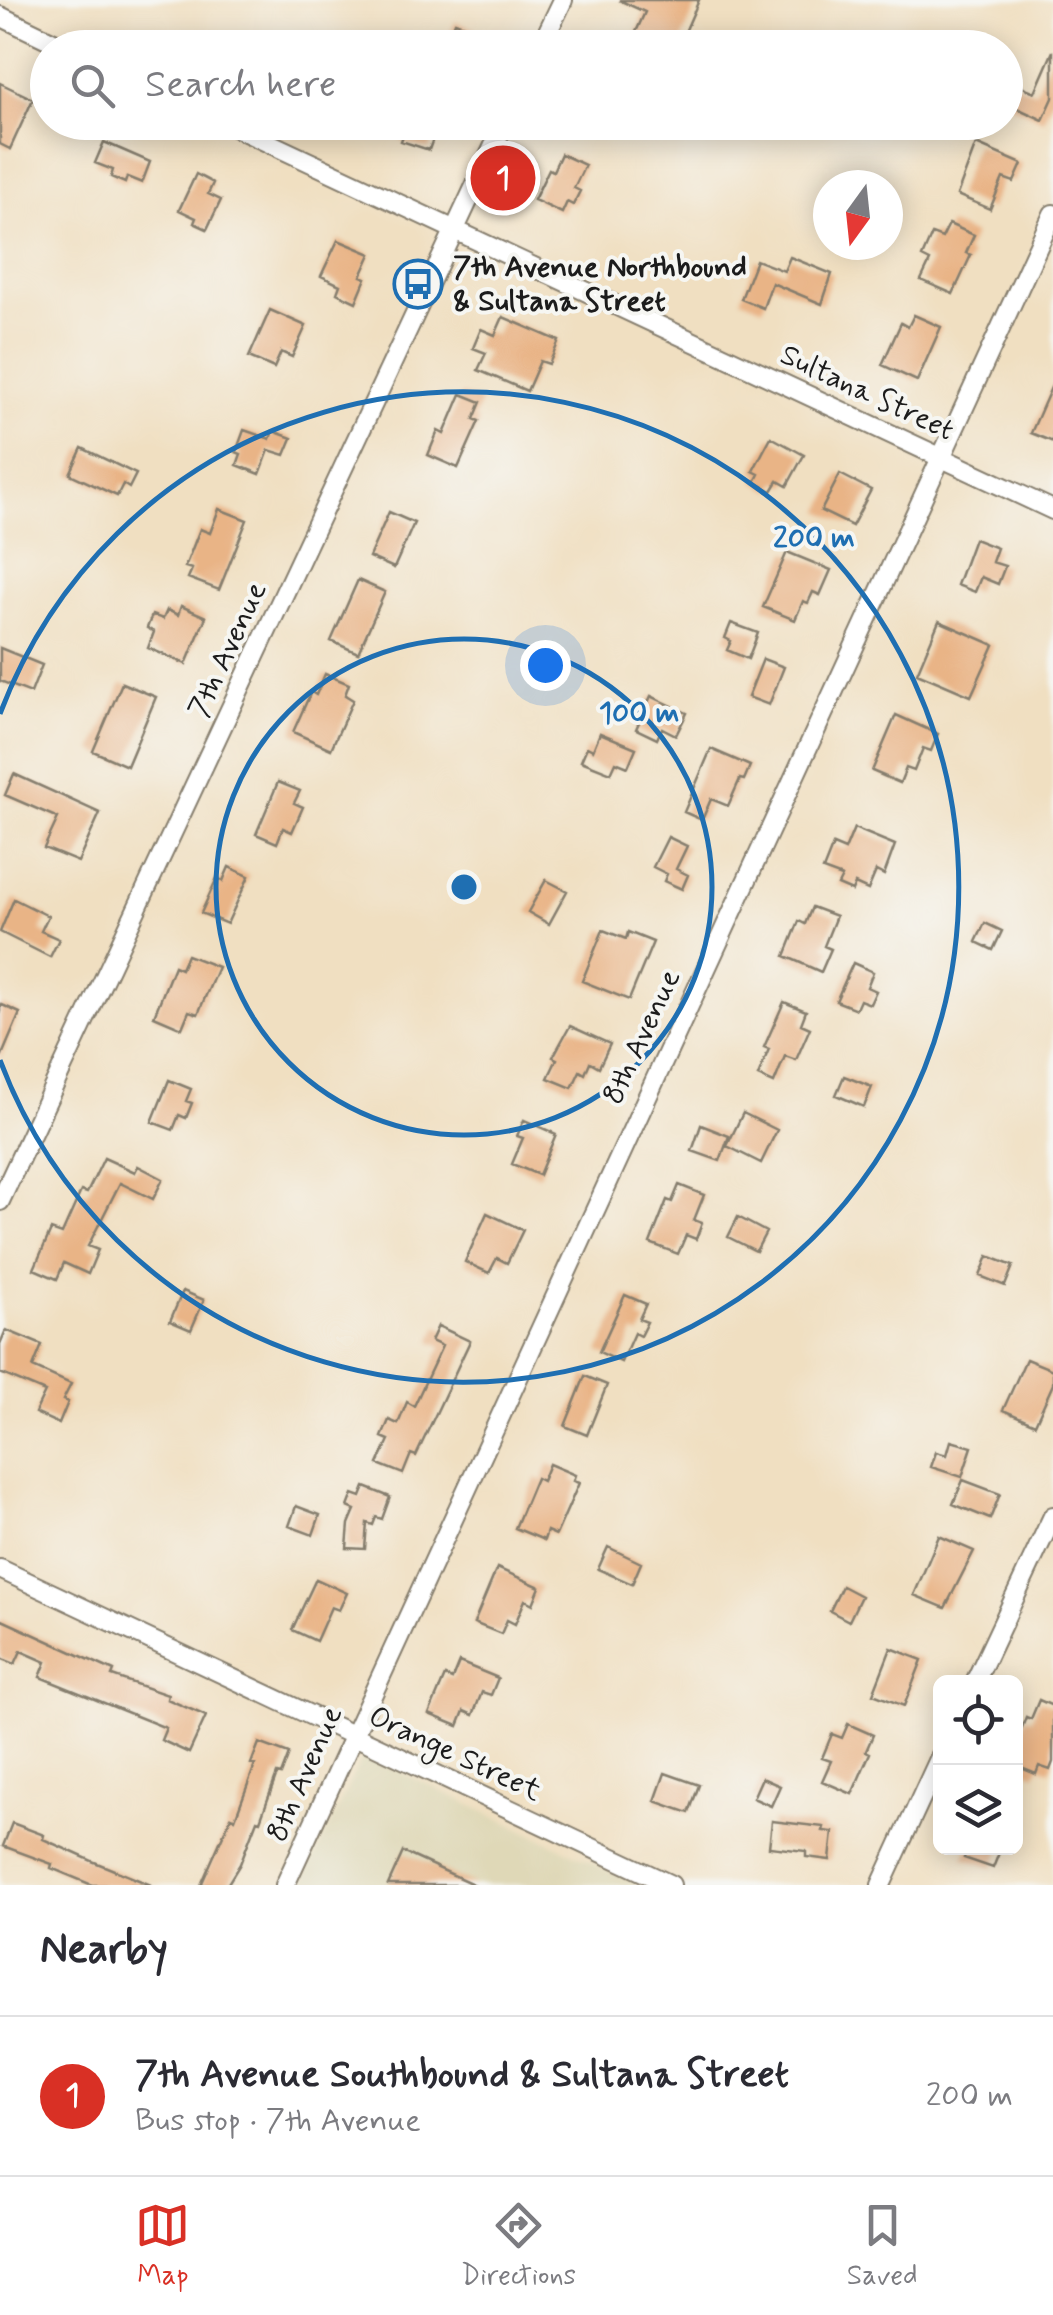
<!DOCTYPE html>
<meta charset="utf-8">
<style>
body{margin:0;font-family:Mynerve,sans-serif;background:#f2f2f3;color:#2b2b33}
.controls{position:absolute;right:30px;bottom:30px;display:grid;overflow:hidden;border-radius:15px;box-shadow:0 5px 25px #0003}
.controls button{width:90px;height:90px;display:grid;place-items:center;padding:0;border:0;border-bottom:2px solid #e1e1e2;background:#fff;color:#2b2b33;font:50px sans-serif}
.compass{position:absolute;left:813px;top:170px;width:90px;height:90px;border-radius:50%;background:#fff;box-shadow:0 5px 25px #0003;rotate:195deg}
.you{position:absolute;left:545px;top:665px;width:35px;height:35px;margin:-25px;border:8px solid #fff;border-radius:50%;background:#1a73e8;box-shadow:0 0 0 15px #1a73e833}
.badge{display:grid;place-items:center;width:65px;height:65px;border-radius:50%;background:#d93025;color:#fff;font-size:32px;font-weight:700}
.pin{position:absolute;translate:-50% -50%;border:5px solid #fff;box-shadow:0 2px 10px #0006}
.list{margin:0;padding:0;list-style:none}
h2{display:flex;justify-content:space-between;align-items:center;height:130px;margin:0;padding:0 40px;font-size:42px}
h2 small{font-size:32px;font-weight:400;color:#7c7c81}
.list li{display:grid;grid-template-columns:65px 1fr auto;gap:30px;align-items:center;box-sizing:border-box;height:160px;padding:0 40px;border-top:2px solid #e1e1e2}
.list b{display:block;font-size:38px;white-space:nowrap}
.list p{margin:0;font-size:32px;white-space:nowrap;color:#7c7c81}
.list em{font-size:32px;font-style:normal;color:#7c7c81}
.icon{flex:none;width:55px;height:55px;fill:none;stroke:currentColor;stroke-width:2;stroke-linecap:round;stroke-linejoin:round}
.map{position:relative;flex:none;width:1053px;height:1885px;overflow:hidden}
.search{position:absolute;background:#fff;box-shadow:0 5px 25px #0003;left:30px;right:30px;top:30px;height:110px;display:flex;align-items:center;gap:25px;box-sizing:border-box;padding:0 35px;border-radius:55px;color:#7c7c81;font-size:38px}
.sheet{height:290px;background:#fff}
nav{display:flex;justify-content:space-around;align-items:center;box-sizing:border-box;height:140px;border-top:2px solid #e1e1e2;background:#fff;font-size:28px;color:#7c7c81}
nav a{display:grid;justify-items:center;gap:5px}
nav .on{color:#d93025}
.map>svg:first-child{display:block}
.built{fill:#dfd8b7}
.building{fill:#e9b486}
.lines{fill:none;stroke-linecap:round;stroke-linejoin:round}
.minor-casing{stroke:#867e6e;stroke-width:22}
.minor{stroke:#fff;stroke-width:18}
.ring{fill:none;stroke:#1f6fb2;stroke-width:5}
.labels{text-anchor:middle;dominant-baseline:central;stroke-width:8;stroke-linejoin:round;paint-order:stroke}
.poi-label{font-size:30px;font-weight:bold;fill:#1c1c1c;stroke:#f6f6f2;text-anchor:start}
.street-label{font-size:30px;fill:#1c1c1c;stroke:#f6f6f2}
.centre{fill:#1f6fb2;stroke:#f6f6f2;stroke-width:5}
.ring-label{font-size:30px;text-anchor:middle;font-weight:bold;fill:#1f6fb2;stroke:#f6f6f2;stroke-width:8;stroke-linejoin:round;paint-order:stroke}
</style>
<div class="map">
<svg width="1053" height="1885" viewBox="0 0 1053 1885">
<rect width="100%" height="100%" fill="#f6f6f2"/>
<filter id="ink" filterUnits="userSpaceOnUse"><feTurbulence type="fractalNoise" baseFrequency=".01" numOctaves="2"/><feDisplacementMap in="SourceGraphic" scale="20" xChannelSelector="R" yChannelSelector="G"/><feConvolveMatrix kernelMatrix="1 2 1 2 8 2 1 2 1" color-interpolation-filters="sRGB"/></filter>
<filter id="wash" filterUnits="userSpaceOnUse"><feTurbulence type="fractalNoise" baseFrequency=".0048" numOctaves="4" result="noise"/><feDisplacementMap in="SourceGraphic" scale="40" xChannelSelector="R" yChannelSelector="G"/><feGaussianBlur stdDeviation="2.25" result="paint"/><feColorMatrix in="noise" values="0 0 0 0 0 0 0 0 0 0 0 0 0 0 0 0 0 1.4 0 .05"/><feComposite in="paint" operator="in"/></filter>
<g filter="url(#wash)">
<rect width="100%" height="100%" fill="#f0dfc1"/>
<path class="built" d="M365 1758H372L639 1885H302L360 1761Z"/>
<g id="blocks">
<path class="building" d="M619 0H699L678 48H670L636 32 645 12Z
M455 22 474 29 467 48H445Z
M1053 51V98L1043 120 1006 103 1011 82 1035 92Z
M0 83 33 99 10 149 0 144Z
M408 122H439L429 150 401 141Z
M104 142 150 162 142 183 127 177 125 183 111 177 113 170 95 163Z
M976 144 1022 164 1014 182 1003 178 990 209 957 195Z
M561 154 585 165 574 188 580 191 573 205 567 202 562 213 534 200 549 169 553 171Z
M196 174 213 183 208 194 221 200 207 229 194 223 196 218 179 210Z
M949 224 974 235 966 253 971 255 953 294 921 280 930 261 922 257 932 234 942 238Z
M338 240 371 254 361 276 366 278 356 302 337 293 340 285 321 276Z
M790 257 832 274 822 304 772 283 763 308 741 299 756 260 784 271Z
M270 310 306 326 292 357 281 352 274 368 249 357Z
M914 315 941 327 917 381 882 365 901 323 908 327Z
M503 317 559 341 549 364 540 361 527 391 478 370 486 353 473 348 481 329 495 335Z
M1053 383V442L1031 433Z
M461 394 481 402 474 419 479 421 458 468 428 455 438 431 444 434Z
M244 430 270 439 273 431 292 438 285 455 269 450 260 474 237 465 241 454 236 452Z
M771 437 804 455 787 486 778 481 772 491 755 482 759 474 753 471Z
M82 448 136 474 129 488 123 484 117 496 70 474Z
M840 474 871 490 852 526 821 511Z
M219 509 247 520 219 590 188 578 192 569 185 567 200 529 210 533Z
M389 512 414 523 394 568 369 557Z
M974 539 997 548 992 562 1005 566 998 584 981 577 975 592 957 585Z
M787 552 831 570 820 595 813 592 808 603 803 601 795 620 763 607Z
M358 580 385 592 358 653 331 641Z
M181 606 206 617 186 664 148 648 154 632 147 628 152 615 163 619 167 610 178 615Z
M939 621 994 645 971 696 917 673Z
M731 623 758 633 748 659 727 650 731 641 725 638Z
M0 648 42 665 31 693 0 681Z
M763 659 784 667 769 705 748 697Z
M325 674 349 684 345 695 353 700 331 749 293 732 311 692 316 695Z
M122 683 156 697 127 766 93 751Z
M651 696 687 713 676 735 662 728 657 739 636 729Z
M896 715 938 734 931 751 923 748 914 771 906 768 900 783 872 771Z
M600 733 636 748 628 767 616 762 611 773 581 761 587 747 593 750Z
M711 749 750 766 744 780 740 779 728 806 711 799 702 820 684 812Z
M14 774 100 813 78 862 44 848 58 818 5 795Z
M278 782 300 791 294 803 303 807 292 832 283 828 277 843 256 834Z
M854 828 895 845 884 875 876 871 868 890 855 884 852 891 838 885 842 877 823 870 833 845 845 850Z
M668 837 687 846 676 869 688 875 682 889 664 881 667 874 653 867Z
M229 867 249 876 227 924 201 913 217 878 223 881Z
M546 880 567 891 549 924 528 912Z
M14 899 48 916 41 931 59 939 50 957 0 932Z
M812 907 836 916 824 946 831 949 821 972 785 956 799 921 805 924Z
M985 923 1002 931 993 950 976 942Z
M603 930 626 939 628 932 653 942 629 1000 582 981Z
M187 955 218 967 198 1014 189 1011 182 1028 154 1016 174 966 181 969Z
M853 963 873 972 867 987 876 991 870 1004 860 1000 856 1009 836 1001Z
M784 1002 806 1011 801 1024 810 1028 796 1060 785 1056 774 1083 758 1076 769 1049 764 1047Z
M0 1004 20 1013 0 1060Z
M570 1026 610 1044 599 1067 590 1062 585 1074 580 1071 572 1088 548 1078 557 1059 553 1057Z
M844 1076 872 1087 864 1107 836 1095Z
M169 1080 191 1089 186 1101 192 1103 186 1118 179 1115 173 1130 152 1122Z
M743 1113 777 1130 761 1163 727 1146Z
M524 1120 556 1134 539 1175 512 1164 523 1138 517 1136Z
M701 1125 729 1136 720 1161 692 1151Z
M104 1158 135 1172 138 1166 163 1179 153 1199 120 1183 88 1246 98 1250 88 1274 64 1263 57 1279 34 1269 51 1230 62 1234 81 1191 87 1193Z
M679 1185 704 1195 694 1220 702 1223 696 1239 686 1235 678 1254 650 1243 667 1200 672 1202Z
M487 1213 523 1230 507 1263 497 1258 489 1273 465 1262Z
M738 1217 766 1232 756 1251 728 1237Z
M988 1256 1013 1266 1005 1286 980 1276Z
M183 1291 204 1300 191 1330 170 1321Z
M625 1295 646 1304 639 1319 647 1322 640 1336 634 1333 621 1362 599 1352Z
M438 1326 470 1341 416 1456 411 1454 403 1474 378 1464 389 1440 382 1437 389 1420 398 1424 407 1402 414 1406 442 1346 431 1341Z
M6 1330 42 1345 33 1367 71 1384 63 1400 68 1402 59 1424 35 1413 45 1392 0 1373V1344Z
M1026 1359 1053 1370V1384L1035 1424 1003 1410Z
M585 1376 607 1385 587 1435 565 1426Z
M951 1441 972 1447 962 1477 931 1467 936 1452 947 1455Z
M549 1464 575 1475 573 1481 579 1483 556 1535 547 1531 544 1540 515 1528 536 1478 542 1481Z
M963 1480 1000 1494 990 1519 953 1504Z
M365 1487 390 1497 382 1519 376 1517 373 1525 367 1523 365 1549 347 1548 349 1524 355 1510 348 1507 353 1494 361 1497Z
M296 1506 320 1515 313 1535 289 1526Z
M939 1536 974 1551 945 1608 914 1595Z
M608 1547 641 1563 632 1584 598 1569Z
M497 1568 540 1587 533 1604 525 1600 515 1624 507 1620 501 1634 474 1623Z
M316 1579 347 1593 339 1610 331 1607 316 1641 292 1630Z
M842 1586 861 1596 849 1621 830 1611Z
M0 1619 114 1671 112 1676 168 1695 167 1699 206 1716 189 1753 161 1740 166 1728 40 1677 46 1662 21 1651 15 1664 0 1658Z
M891 1648 922 1660 904 1706 873 1694Z
M459 1662 498 1678 491 1695 482 1692 473 1715 464 1711 458 1726 429 1714 445 1676 452 1679Z
M1039 1700 1053 1706V1762L1050 1770 1039 1766 1036 1774 1016 1766V1743L1026 1717 1031 1719Z
M848 1724 873 1735 866 1751 870 1753 852 1794 822 1781 831 1761 822 1758 832 1734 842 1738Z
M259 1743 289 1754 281 1775 277 1774 260 1821 257 1820 240 1864 227 1885H201L231 1817 235 1819 255 1765 251 1764Z
M665 1773 699 1785 689 1813 655 1801Z
M762 1778 780 1786 771 1806 753 1798Z
M772 1821 824 1827 823 1831 833 1832 830 1860 806 1857V1851L769 1847Z
M12 1823 44 1835 43 1839 92 1861 151 1885H92L51 1868 52 1864 3 1846Z
M968 1848H1001L993 1868 964 1858Z
M403 1852 475 1885H388Z"/>
</g>
</g>
<g filter="url(#ink)">
<use href="#blocks" fill-opacity="0" stroke="#867e6e" stroke-width="2.5"/>
<g class="lines">
<g class="minor-casing">
<path id="minor" d="M0 16 66 48
M540 48 563 0
M224 122 1053 510
M0 1201 505 122
M0 1569 671 1885
M975 1682 1053 1516
M285 1885 1053 214
M881 1885 940 1757"/>
</g>
<use href="#minor" class="minor"/>
</g>
</g>
<g class="ring">
<circle cx="464" cy="887" r="248"/>
<path d="M0 714A495 495 0 1 1 0 1060"/>
</g>
<defs>
<g id="bus-ring" transform="scale(2.5)"><circle r="9.5" fill="#f6f6f2" stroke="#1f6fb2" stroke-width="1.5"/><path d="M-5-6H5V4H4V6H2V4H-2V6H-4V4H-5ZM-3.5-4V0h7V-4ZM-3.5 1.2v1.5H-2V1.2ZM2 1.2v1.5H3.5V1.2Z" fill="#1f6fb2"/></g>
</defs>
<g fill-rule="evenodd">
<use href="#bus-ring" x="418" y="284"/>
</g>
<g class="labels">
<g class="poi-label">
<text x="453" y="267">7th Avenue Northbound<tspan x="453" dy="34">&amp; Sultana Street</tspan></text>
</g>
<g class="street-label">
<text transform="translate(867 393) rotate(25)">Sultana Street</text>
<text transform="translate(228 650) rotate(-65)">7th Avenue</text>
<text transform="translate(642 1037) rotate(-65)">8th Avenue</text>
<text transform="translate(455 1754) rotate(25)">Orange Street</text>
<text transform="translate(305 1774) rotate(-66)">8th Avenue</text>
</g>
</g>
<circle cx="464" cy="887" r="15" class="centre"/>
<g class="ring-label">
<text x="814" y="547">200 m</text>
<text x="639" y="722">100 m</text>
</g>
</svg>
<div class="controls">
<button><svg class="icon" aria-label="locate" viewBox="0 0 24 24"><circle cx="12" cy="12" r="6"/><path d="M12 2v4M12 18v4M2 12h4M18 12h4"/></svg></button>
<button><svg class="icon" aria-label="layers" viewBox="0 0 24 24"><path d="M12 4l9 5-9 5-9-5zM3 14l9 5 9-5"/></svg></button>
</div>
<svg class="compass" viewBox="-18 -18 36 36"><path d="M0-13l5 13h-10z" fill="#e53935"/><path d="M0 13l5-13h-10z" fill="#7c7c81"/></svg>
<div class="you"></div>
<div class="pin badge" style="left:503px;top:178px">1</div>
<div class="search"><svg class="icon" aria-label="search" viewBox="0 0 24 24"><circle cx="10" cy="10" r="6"/><path d="M15 15l6 6"/></svg>Search here</div>
</div>
<section class="sheet">
<h2>Nearby<small></small></h2>
<ul class="list">
<li><span class="badge">1</span><div><b>7th Avenue Southbound &amp; Sultana Street</b><p>Bus stop · 7th Avenue</p></div><em>200 m</em></li>
</ul>
</section>
<nav>
<a class="on"><svg class="icon" aria-label="map" viewBox="0 0 24 24"><path d="M3 6l6-2 6 2 6-2v14l-6 2-6-2-6 2zM9 4v14M15 6v14"/></svg>Map</a>
<a><svg class="icon" aria-label="directions" viewBox="0 0 24 24"><path d="M12 3l9 9-9 9-9-9zM9 14v-3h6M13 9l2 2-2 2"/></svg>Directions</a>
<a><svg class="icon" aria-label="saved" viewBox="0 0 24 24"><path d="M7 4h10v16l-5-4-5 4z"/></svg>Saved</a>
</nav>
